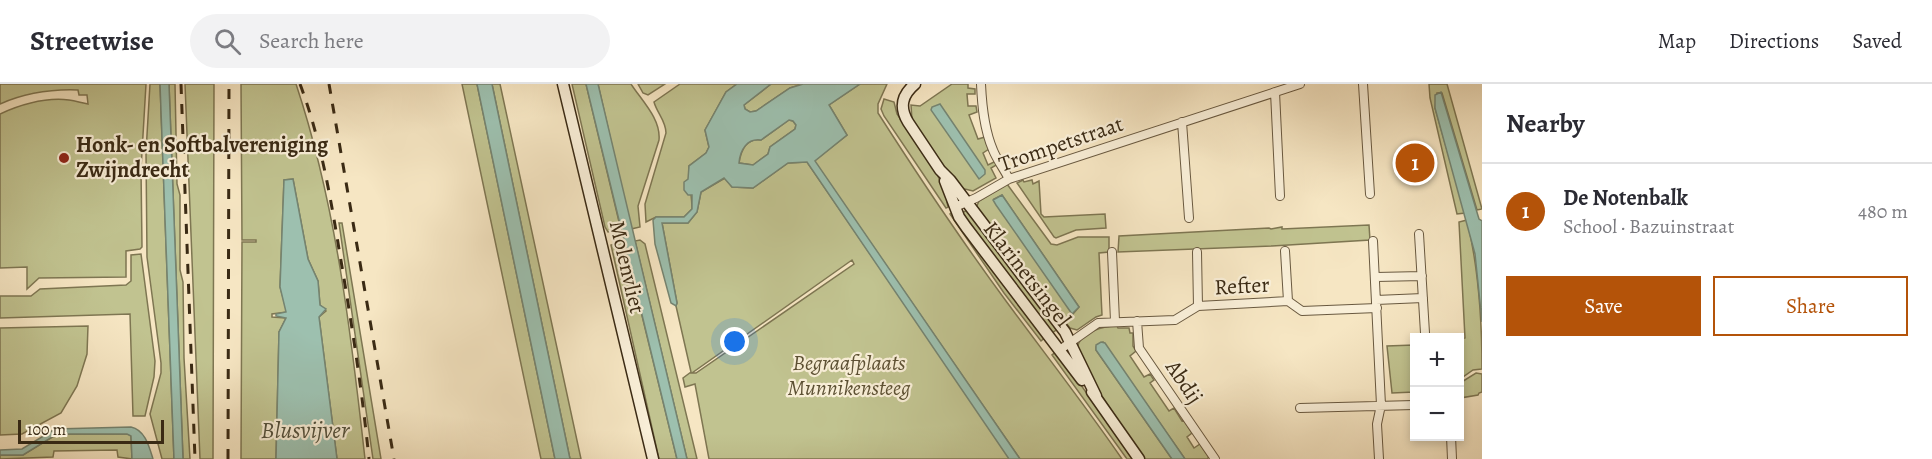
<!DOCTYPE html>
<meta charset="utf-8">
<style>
body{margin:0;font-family:Alegreya,serif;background:#f2f2f3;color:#2b2b33}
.controls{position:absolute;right:18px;bottom:18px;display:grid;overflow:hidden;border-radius:0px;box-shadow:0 3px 9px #0003}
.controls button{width:54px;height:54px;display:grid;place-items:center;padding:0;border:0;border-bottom:2px solid #e1e1e2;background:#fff;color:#2b2b33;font:30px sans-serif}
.scale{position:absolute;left:18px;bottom:15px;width:146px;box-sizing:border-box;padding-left:6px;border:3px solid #3a2a14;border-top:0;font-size:16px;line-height:21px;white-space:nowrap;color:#3a2a14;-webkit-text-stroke:4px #f9efd8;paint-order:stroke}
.you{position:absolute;left:735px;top:258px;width:21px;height:21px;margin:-15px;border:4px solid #fff;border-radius:50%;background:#1a73e8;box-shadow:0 0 0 9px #1a73e833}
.badge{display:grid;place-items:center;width:39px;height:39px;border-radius:50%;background:#b45309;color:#fff;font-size:20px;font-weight:700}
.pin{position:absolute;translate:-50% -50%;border:3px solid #fff;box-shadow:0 2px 6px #0006}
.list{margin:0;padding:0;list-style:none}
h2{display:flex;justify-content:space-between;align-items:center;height:78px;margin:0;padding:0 24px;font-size:26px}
h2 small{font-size:20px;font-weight:400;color:#7c7c81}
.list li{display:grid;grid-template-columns:39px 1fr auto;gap:18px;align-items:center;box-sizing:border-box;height:96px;padding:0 24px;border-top:2px solid #e1e1e2}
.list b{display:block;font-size:22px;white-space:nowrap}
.list p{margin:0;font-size:20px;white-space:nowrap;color:#7c7c81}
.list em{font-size:20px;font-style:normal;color:#7c7c81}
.actions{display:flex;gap:12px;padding:18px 24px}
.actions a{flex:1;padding:14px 0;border:2px solid #b45309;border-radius:0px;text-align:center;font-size:21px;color:#b45309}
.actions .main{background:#b45309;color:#fff}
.icon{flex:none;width:33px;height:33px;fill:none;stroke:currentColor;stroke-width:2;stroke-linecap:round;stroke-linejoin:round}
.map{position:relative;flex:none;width:1482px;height:375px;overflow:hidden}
header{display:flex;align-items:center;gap:36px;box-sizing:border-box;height:84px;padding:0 30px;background:#fff;border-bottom:2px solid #e1e1e2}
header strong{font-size:28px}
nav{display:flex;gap:33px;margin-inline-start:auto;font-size:21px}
.search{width:420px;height:54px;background:#f2f2f3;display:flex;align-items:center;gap:15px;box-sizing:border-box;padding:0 21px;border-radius:33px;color:#7c7c81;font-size:22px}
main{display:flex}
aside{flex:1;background:#fff}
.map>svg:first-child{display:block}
.green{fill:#c1c390;stroke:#7e7652;stroke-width:1.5;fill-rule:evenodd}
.water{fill:#9dc0af;stroke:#758471;stroke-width:1.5;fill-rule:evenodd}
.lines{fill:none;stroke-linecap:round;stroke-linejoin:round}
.street-casing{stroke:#695940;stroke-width:10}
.secondary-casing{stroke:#3a2a14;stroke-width:13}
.street{stroke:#f9efd8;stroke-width:8}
.secondary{stroke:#f9efd8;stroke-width:10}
.rail{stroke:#3a2a14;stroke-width:3;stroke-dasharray:10 10;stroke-linecap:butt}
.poi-dot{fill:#8f2418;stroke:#f9efd8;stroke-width:2}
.labels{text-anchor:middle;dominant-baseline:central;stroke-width:4.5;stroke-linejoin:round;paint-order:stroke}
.street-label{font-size:22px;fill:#3a2a14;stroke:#f9efd8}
.poi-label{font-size:22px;font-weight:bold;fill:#3a2a14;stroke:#f9efd8;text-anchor:start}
.park-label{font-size:22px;font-style:italic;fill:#5c5033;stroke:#f9efd8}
.water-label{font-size:24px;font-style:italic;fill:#53503b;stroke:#f9efd8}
</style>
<header>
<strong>Streetwise</strong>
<div class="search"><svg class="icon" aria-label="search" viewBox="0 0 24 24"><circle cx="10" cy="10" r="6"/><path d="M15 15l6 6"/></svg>Search here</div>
<nav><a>Map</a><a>Directions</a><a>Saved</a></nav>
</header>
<main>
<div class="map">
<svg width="1482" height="375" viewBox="0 0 1482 375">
<rect width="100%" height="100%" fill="#f6e6c3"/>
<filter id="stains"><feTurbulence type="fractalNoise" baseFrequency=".00333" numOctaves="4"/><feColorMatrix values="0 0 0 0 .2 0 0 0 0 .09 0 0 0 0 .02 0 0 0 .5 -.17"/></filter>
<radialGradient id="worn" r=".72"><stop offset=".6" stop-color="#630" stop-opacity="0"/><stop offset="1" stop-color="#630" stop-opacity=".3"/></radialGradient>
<path class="green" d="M0 0H146L141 85 142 163 140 165 126 167V193L39 194 27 205V183L0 184V30C22 20 45 13 69 16 76 17 82 19 88 20L87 11H79L78 6C51 5 25 9 0 20Z
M150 0H160L174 375H162L150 330 161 289V279L147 173 146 68Z
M169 0H175L177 100 180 111V186L183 198 184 274 190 375H183Z
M185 0H214L213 375H200Z
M241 0H296C336 120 351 249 365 375H337L319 233 326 227 320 221 318 197 308 175 293 95 284 96 280 203 287 228 272 230V233L286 234 279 248 276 375H241L242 158H256V156H242Z
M462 0H477L555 375H541Z
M492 0H500L581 375H570Z
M572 0H586L621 146 608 148 605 143Z
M598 0H631C642 17 661 35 659 56L638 122 640 143 631 145Z
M638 0H665L648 11 643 9Z
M680 0H737L726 8 705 46 709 63 706 69 689 82C688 97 692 110 692 125L684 133H656L646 138 645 120 666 49C666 37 657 29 654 18Z
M771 0H803L790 4 756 27 750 28 745 25 744 21Z
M860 0H887L878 20V29C919 93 961 156 1006 217 1045 270 1085 321 1122 375H1020L814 77 847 51 829 21Z
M952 0H968V4L975 5V10H967L968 22H976L977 28 969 31 978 55 985 53 989 65 983 69 988 81 996 77 998 80 991 84 996 94 973 107 965 105 961 107 912 36 911 21 920 22Z
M1429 0H1447L1482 125 1477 126 1442 9H1437L1435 24 1465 129 1457 130 1430 14Z
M884 15 894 18 897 30 935 86 949 116 947 118 948 123 946 124 884 32 881 25Z
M789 36 793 37 796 41 795 45 770 63 768 70 753 81 739 79C741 66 747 54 761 56Z
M807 78 1011 375H709L695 300 685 303 683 294 691 288 676 222 677 219 662 139H688L697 128 701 108 725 94 732 103 753 104 788 79ZM852 176 854 180 696 289H692Z
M1023 96 1024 98 1032 96 1033 100 1039 97 1041 130 1044 133 1105 130 1106 144 1076 146 1056 154 1054 153 1017 99Z
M1007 100 1051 160 1057 161 1078 153H1109V168L1099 169 1102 231 1096 233 1077 246 1070 244 1066 239 1063 240 976 124 979 117ZM1002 111 1079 223 1073 230 997 121 994 115Z
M967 126 1059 244 1052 249 967 140 962 129Z
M953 128 1047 252 1041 257 1004 209 950 130Z
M1467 136C1479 186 1482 234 1482 285L1473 286 1460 295V255L1465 254 1459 138Z
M339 139H342L381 375H373Z
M1369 141 1370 156 1272 162 1118 168 1119 152 1269 144 1271 145 1282 143V145Z
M640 156 645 160 697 375H687L635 157Z
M624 158 677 375H659L611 161Z
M141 170 155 277 154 293 145 332H133L130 230 0 234V212H31L40 205 126 201 131 197V171Z
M88 242 87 270 77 302 61 329 22 350 0 351V244Z
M1117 242 1118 244H1129L1130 249H1133V262L1136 267 1130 272 1144 293 1150 290 1154 296 1150 299 1169 327 1174 324 1182 337 1184 336 1192 349 1187 353 1194 364 1200 360 1209 373 1207 375H1185L1103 258 1096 263V266L1172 375H1144L1089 293 1077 264C1080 248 1103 242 1117 242Z
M1414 261V308L1392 309 1387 262Z
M1057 267 1133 375H1127L1052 271Z
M1476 289 1482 290V308L1479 309 1478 311 1460 314V299Z
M57 350H128L131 352 132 375 118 373 117 366 54 367 53 373 0 375V371H23Z"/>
<path class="water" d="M160 0H169L183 375H174Z
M477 0H492L570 375H555Z
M586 0H598L687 375H677Z
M737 0H771L744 21 745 25 750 28 756 27 790 4 803 0H860L829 21 847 51 815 77 1020 375H1009L807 78 788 79 753 104 732 103 724 94 701 108 697 128 688 139H662L677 219 676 222 671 219 655 160 653 136 656 133H684L692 125V111H688L684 106V98L688 95 689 82 706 69 709 63 705 46 726 8ZM789 36 793 37 796 41 795 45 770 63 768 70 753 81 739 79C740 66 747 54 761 56Z
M1441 8 1479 135 1482 137V238L1475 170 1435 24V11Z
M940 20 985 86V90L979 95 931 26 932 23Z
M293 95 308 175 318 197 320 221 326 225 319 233 337 375H276L279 248 286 234 276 232V230L286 228 280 203 284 96Z
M1002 111 1079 223 1072 230 996 121 993 116Z
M1101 258 1105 259 1185 375H1172L1096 266V261Z
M131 343C145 346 149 362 153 375H132L131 352 127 350H57L23 371H0V366L22 365 55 345Z"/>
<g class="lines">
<g class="street-casing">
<path id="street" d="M981 0C982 22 984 45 993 66 997 76 1004 85 1009 95
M1363 0 1370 110
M1275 8 1280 112
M1182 38 1189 134
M955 123 976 114 1009 95 1300 0
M1419 150 1425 249
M1373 157 1381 321 1377 340 1379 375
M1285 167 1288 217
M1112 168 1115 237
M1197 168 1198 222
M1376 193 1422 192
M1376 216 1423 214
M1137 237 1139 264 1215 375
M1061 265 1098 239 1175 236 1198 222 1288 217 1302 227 1377 224
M1300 324 1414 321
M1451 352 1452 375"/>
</g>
<g class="secondary-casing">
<path id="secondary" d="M563 0 653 375
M915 0C902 11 899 23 908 38L940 86 950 96 1065 248 1096 312
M945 97 959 133 966 143 1082 296
M1092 308 1139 375"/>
</g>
<use href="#street" class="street"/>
<use href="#secondary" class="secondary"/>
<path class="rail" d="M181 0 195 375
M300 0C320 53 330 110 339 165 351 235 362 305 369 375
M329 0 394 375
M228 375 229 0"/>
</g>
<circle class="poi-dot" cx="64" cy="74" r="6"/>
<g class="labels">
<g class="street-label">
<text transform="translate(1061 60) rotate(-19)">Trompetstraat</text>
<text transform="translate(627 183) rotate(77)">Molenvliet</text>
<text transform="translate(1027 190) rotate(52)">Klarinetsingel</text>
<text transform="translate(1242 202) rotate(-3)">Refter</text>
<text transform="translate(1184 298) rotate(56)">Abdij</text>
</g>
<g class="poi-label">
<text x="76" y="61">Honk- en Softbalvereniging<tspan x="76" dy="25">Zwijndrecht</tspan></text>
</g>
<g class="park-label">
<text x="849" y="279">Begraafplaats<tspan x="849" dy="25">Munnikensteeg</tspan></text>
</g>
<g class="water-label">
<text x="305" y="346">Blusvijver</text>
</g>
</g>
<rect width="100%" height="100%" filter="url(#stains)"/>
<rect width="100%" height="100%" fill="url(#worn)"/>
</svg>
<div class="controls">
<button>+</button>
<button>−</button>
</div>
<div class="scale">100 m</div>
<div class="you"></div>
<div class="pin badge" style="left:1415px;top:79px">1</div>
</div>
<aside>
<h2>Nearby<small></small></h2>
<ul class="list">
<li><span class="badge">1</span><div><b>De Notenbalk</b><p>School · Bazuinstraat</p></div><em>480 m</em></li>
</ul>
<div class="actions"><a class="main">Save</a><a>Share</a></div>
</aside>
</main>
